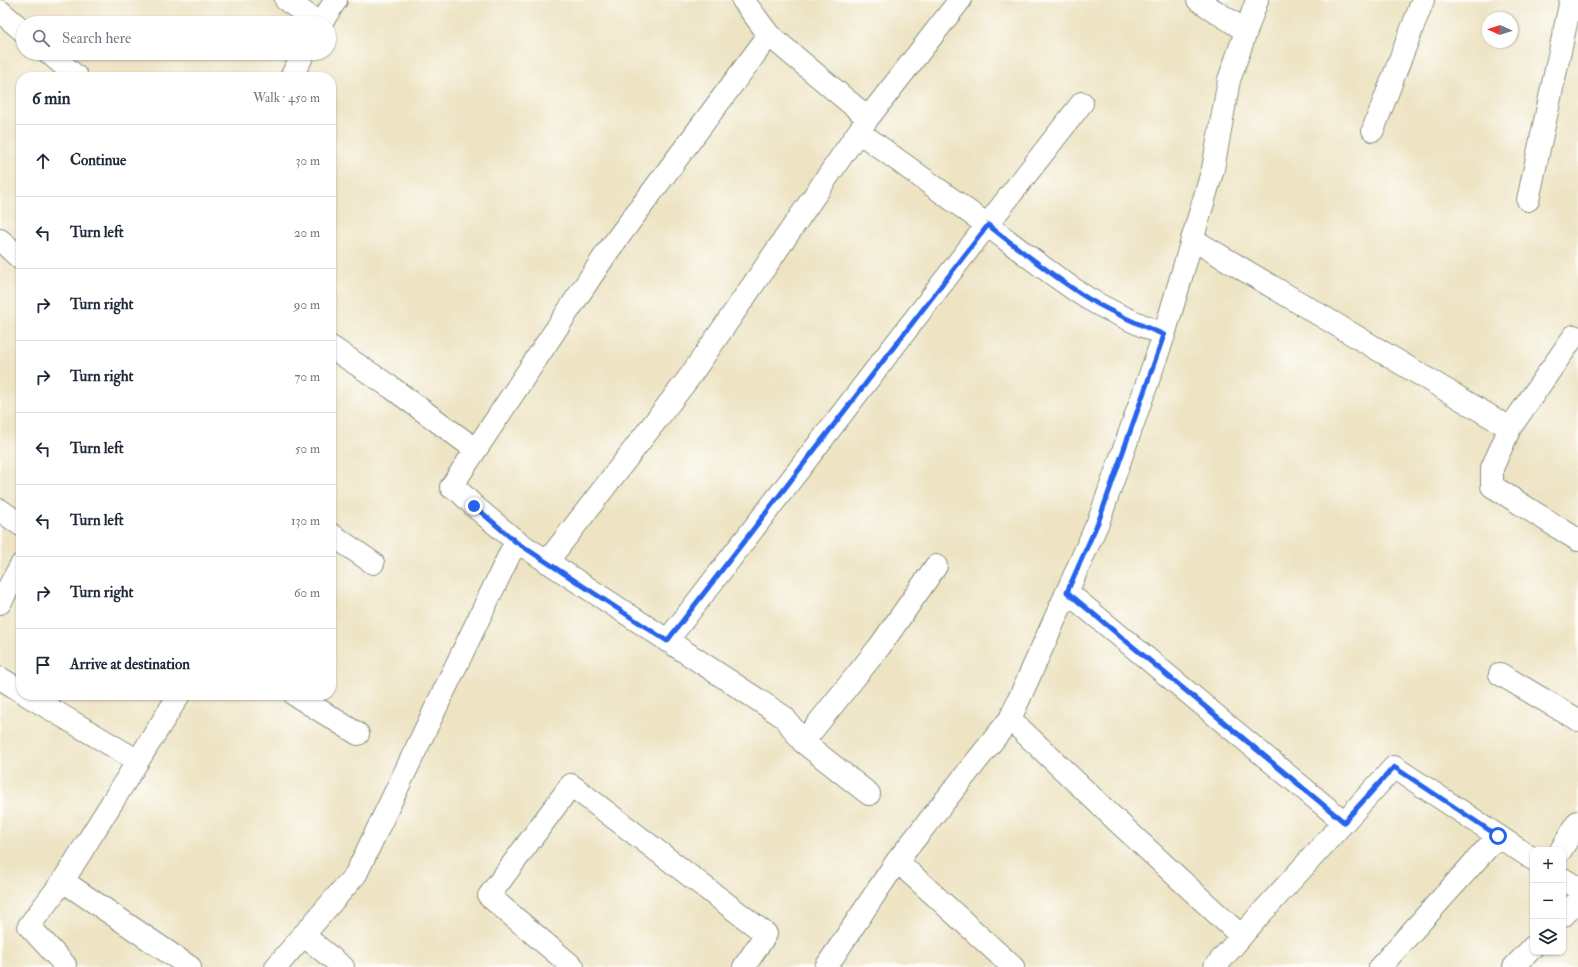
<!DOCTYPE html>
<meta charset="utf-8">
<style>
body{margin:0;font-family:"IM FELL Double Pica",serif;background:#f6f6f7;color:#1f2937}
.controls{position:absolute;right:12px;bottom:12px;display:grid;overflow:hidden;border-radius:8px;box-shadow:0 1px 3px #0004}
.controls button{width:36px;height:36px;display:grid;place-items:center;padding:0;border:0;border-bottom:1px solid #e0e1e3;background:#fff;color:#1f2937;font:20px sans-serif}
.compass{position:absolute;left:1482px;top:12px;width:36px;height:36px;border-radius:50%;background:#fff;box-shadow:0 1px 3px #0004;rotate:273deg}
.stop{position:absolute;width:12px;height:12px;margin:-9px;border:3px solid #2563eb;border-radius:50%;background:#fff}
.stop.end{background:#2563eb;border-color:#fff;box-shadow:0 1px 4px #0008}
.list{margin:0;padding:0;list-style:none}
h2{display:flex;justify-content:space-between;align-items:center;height:52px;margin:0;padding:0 16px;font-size:17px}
h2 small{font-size:13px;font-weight:400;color:#747a83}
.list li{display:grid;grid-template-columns:26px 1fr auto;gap:12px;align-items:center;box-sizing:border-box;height:72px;padding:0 16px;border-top:1px solid #e0e1e3}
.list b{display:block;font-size:15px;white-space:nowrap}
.list em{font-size:13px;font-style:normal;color:#747a83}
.icon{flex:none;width:22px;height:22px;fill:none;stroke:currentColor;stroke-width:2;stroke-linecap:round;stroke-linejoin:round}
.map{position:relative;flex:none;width:1578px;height:967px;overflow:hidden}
.search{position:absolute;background:#fff;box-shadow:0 1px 3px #0004;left:16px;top:16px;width:320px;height:44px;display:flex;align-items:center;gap:10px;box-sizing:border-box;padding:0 14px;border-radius:22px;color:#747a83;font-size:15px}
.panel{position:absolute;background:#fff;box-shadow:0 1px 3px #0004;left:16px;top:72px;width:320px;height:628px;border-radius:16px}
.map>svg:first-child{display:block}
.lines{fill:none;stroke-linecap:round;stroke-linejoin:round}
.minor-casing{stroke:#86907c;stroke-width:24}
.minor{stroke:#fff;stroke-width:22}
.route{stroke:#2563eb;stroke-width:5}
</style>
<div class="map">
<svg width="1578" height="967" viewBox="0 0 1578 967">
<rect width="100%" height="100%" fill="#fdfcf7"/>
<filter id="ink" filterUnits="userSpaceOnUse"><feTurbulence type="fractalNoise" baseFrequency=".025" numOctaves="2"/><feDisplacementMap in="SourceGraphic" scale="8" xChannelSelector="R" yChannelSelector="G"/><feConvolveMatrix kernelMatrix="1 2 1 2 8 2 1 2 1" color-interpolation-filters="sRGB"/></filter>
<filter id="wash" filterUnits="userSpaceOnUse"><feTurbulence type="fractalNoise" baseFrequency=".012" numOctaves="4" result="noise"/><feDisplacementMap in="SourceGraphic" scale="16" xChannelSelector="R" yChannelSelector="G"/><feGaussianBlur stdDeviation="0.9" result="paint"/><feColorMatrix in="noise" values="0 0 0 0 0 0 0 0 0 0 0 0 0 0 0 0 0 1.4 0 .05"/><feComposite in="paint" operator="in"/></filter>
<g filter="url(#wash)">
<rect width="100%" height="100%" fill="#eee4c4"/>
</g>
<g filter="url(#ink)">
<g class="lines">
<g class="minor-casing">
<path id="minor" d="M286 0 319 23
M1198 0 1246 31
M0 11 23 31
M321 23 336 0
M49 53 77 77
M291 77 304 53
M1082 103 987 225C1019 249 1050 274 1084 296 1109 312 1137 323 1164 335
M868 118 960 0
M1373 130 1423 0
M1528 200 1571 0
M1192 239 1510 428 1574 336
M0 240 21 259
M331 347 392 388 475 449
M1510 428 1492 468V486L1578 540
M0 510 21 525
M331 534 373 563
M516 541 474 506 458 490 451 487 608 251 769 35
M547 562 688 379 868 118 769 35 743 0
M1067 592 1344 822
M0 603 21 565
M667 641 987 225 859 132
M1500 674 1578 720
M0 678 21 691
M27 695 138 761
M179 695 63 881 190 967
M295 695 358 734
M1010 719 1118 822 1241 936
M803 742 880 646 936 566
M1561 850 1578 822
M897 861 1013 967
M1563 879 1578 888
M63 881 29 926 65 965 63 967
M1563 916 1578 901
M303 935 343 967
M276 967 356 874 516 541 784 717 803 742 869 794
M573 967 489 896 571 785 766 934 744 967
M826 967 897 861 1010 719 1067 592 1099 520 1164 335 1213 169 1229 80 1257 0
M1215 967 1257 918 1394 767 1533 859
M1380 967 1498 836
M1514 967 1533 947"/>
</g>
<use href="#minor" class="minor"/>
</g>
</g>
<g class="lines" filter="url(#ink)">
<path class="route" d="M474 506 516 542 667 641 988 225C1019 249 1050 274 1084 296 1109 312 1137 323 1164 335L1099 520 1067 592 1344 822 1394 767 1498 836"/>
</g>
</svg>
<div class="controls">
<button>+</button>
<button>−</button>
<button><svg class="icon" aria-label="layers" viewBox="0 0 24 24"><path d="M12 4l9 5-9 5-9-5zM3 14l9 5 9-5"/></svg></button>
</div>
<svg class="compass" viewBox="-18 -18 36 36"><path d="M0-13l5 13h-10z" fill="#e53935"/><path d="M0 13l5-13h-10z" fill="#747a83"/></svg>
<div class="stop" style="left:1498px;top:836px"></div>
<div class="stop end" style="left:474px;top:506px"></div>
<div class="search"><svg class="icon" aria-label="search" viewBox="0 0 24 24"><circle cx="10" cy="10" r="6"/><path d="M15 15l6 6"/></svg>Search here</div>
<section class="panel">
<h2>6 min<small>Walk · 450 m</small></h2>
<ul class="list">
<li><svg class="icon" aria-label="ahead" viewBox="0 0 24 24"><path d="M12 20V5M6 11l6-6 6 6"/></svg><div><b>Continue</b></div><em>30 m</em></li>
<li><svg class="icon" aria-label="left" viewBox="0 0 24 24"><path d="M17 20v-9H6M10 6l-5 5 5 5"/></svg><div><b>Turn left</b></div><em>20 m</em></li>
<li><svg class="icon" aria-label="right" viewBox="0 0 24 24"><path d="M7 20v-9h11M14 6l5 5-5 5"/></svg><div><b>Turn right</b></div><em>90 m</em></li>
<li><svg class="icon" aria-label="right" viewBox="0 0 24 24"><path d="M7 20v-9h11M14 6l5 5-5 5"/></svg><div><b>Turn right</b></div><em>70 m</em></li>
<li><svg class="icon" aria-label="left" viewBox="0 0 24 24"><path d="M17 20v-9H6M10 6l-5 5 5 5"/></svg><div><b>Turn left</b></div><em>50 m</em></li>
<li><svg class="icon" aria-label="left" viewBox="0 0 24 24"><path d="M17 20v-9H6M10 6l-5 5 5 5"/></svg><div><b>Turn left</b></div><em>130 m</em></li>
<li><svg class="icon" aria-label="right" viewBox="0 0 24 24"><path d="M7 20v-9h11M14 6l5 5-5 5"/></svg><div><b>Turn right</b></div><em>60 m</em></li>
<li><svg class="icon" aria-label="arrive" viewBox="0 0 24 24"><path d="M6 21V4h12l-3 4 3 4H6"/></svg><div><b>Arrive at destination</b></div></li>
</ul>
</section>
</div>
